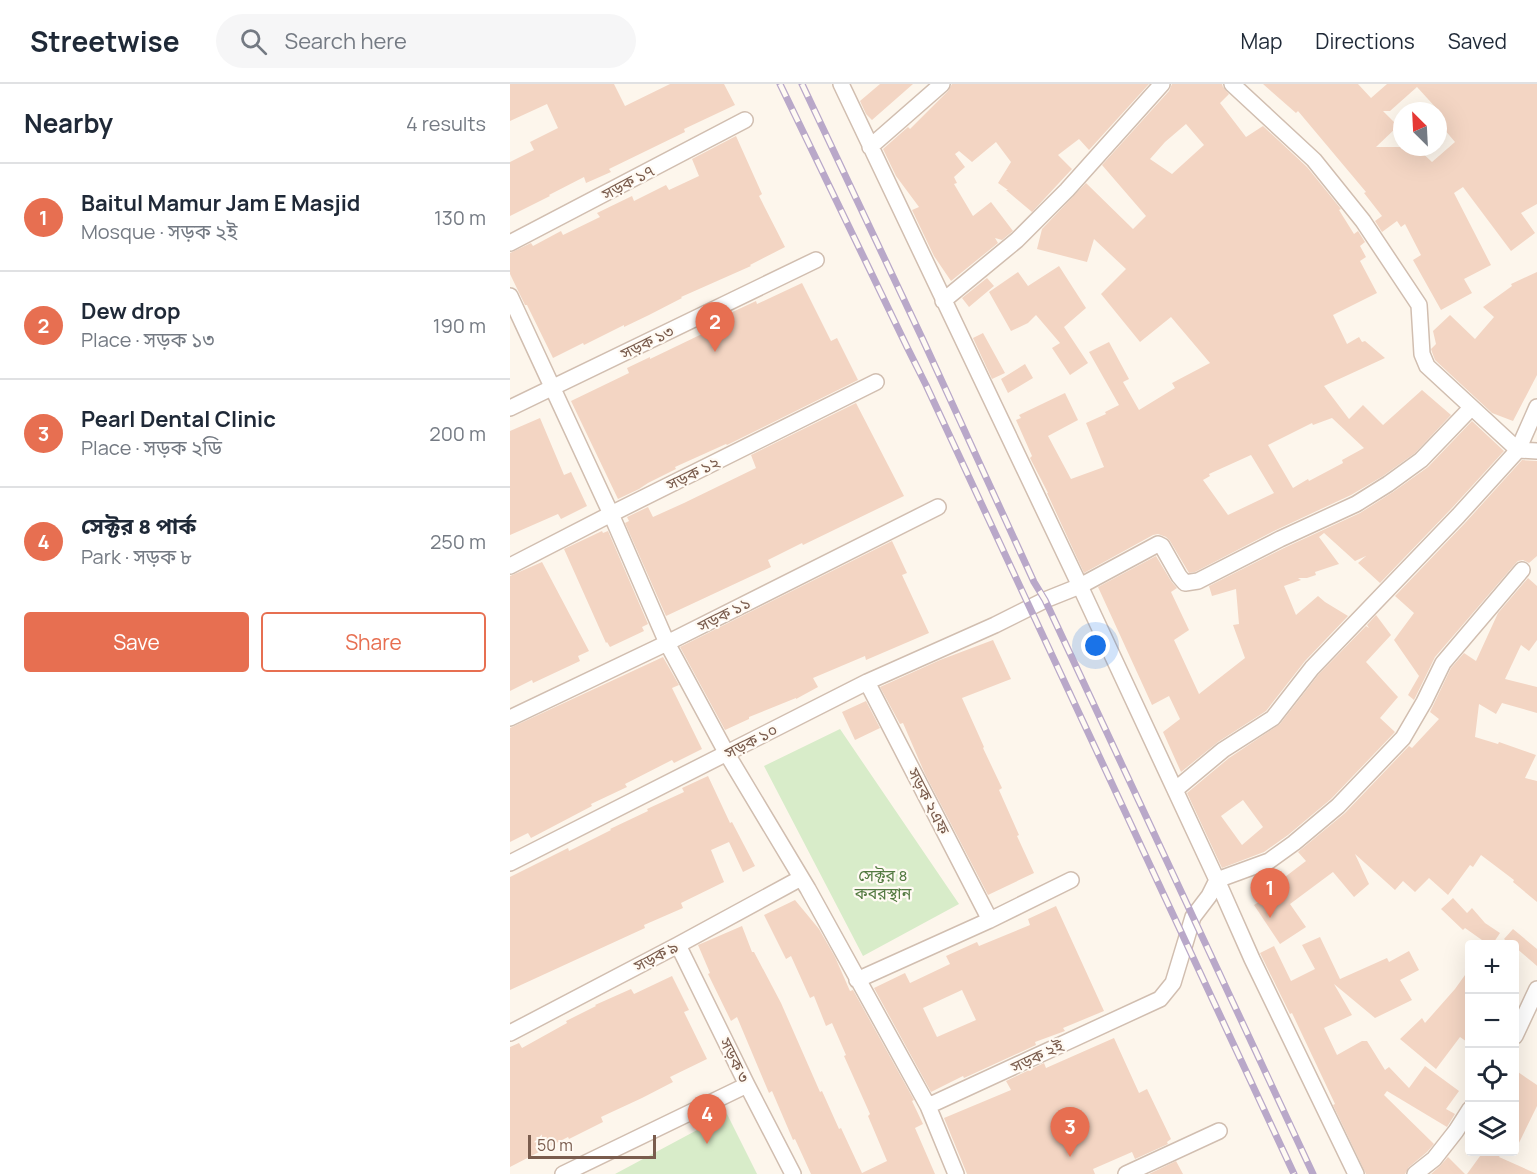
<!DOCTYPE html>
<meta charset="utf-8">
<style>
body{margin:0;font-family:Manrope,"Noto Sans Bengali",sans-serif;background:#f6f6f7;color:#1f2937}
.controls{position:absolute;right:18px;bottom:18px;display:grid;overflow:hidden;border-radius:6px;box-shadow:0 6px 24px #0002}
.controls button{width:54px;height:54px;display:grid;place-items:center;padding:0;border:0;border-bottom:2px solid #e0e1e3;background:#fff;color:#1f2937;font:30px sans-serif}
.compass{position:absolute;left:883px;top:18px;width:54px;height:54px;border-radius:50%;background:#fff;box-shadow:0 6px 24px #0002;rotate:336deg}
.scale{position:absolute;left:18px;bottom:15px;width:128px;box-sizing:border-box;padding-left:6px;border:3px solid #7a5c4d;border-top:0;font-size:16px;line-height:21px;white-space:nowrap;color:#7a5c4d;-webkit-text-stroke:4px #fffaf3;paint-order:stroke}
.you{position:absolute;left:586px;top:562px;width:21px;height:21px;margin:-15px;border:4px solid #fff;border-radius:50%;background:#1a73e8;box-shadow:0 0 0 9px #1a73e833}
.badge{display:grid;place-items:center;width:39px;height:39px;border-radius:50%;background:#e76f51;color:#fff;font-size:20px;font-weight:700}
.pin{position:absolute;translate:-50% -50px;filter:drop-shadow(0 2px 3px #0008)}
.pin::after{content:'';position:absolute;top:32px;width:21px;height:18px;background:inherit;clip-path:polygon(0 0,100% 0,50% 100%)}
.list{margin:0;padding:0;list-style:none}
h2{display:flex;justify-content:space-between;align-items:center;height:78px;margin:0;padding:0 24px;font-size:26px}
h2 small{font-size:20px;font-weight:400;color:#747a83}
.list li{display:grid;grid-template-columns:39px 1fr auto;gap:18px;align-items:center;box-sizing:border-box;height:108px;padding:0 24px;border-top:2px solid #e0e1e3}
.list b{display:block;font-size:22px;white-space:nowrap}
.list p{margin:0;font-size:20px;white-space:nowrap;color:#747a83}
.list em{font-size:20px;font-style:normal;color:#747a83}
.actions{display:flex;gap:12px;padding:18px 24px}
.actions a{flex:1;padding:14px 0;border:2px solid #e76f51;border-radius:6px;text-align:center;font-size:21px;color:#e76f51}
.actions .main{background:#e76f51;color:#fff}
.icon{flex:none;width:33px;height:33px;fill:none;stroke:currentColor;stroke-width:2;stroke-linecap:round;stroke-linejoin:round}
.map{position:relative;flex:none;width:1027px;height:1090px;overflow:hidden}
header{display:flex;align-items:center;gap:36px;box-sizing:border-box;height:84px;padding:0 30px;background:#fff;border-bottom:2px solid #e0e1e3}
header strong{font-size:28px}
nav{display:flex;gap:33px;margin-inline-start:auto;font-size:21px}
.search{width:420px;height:54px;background:#f6f6f7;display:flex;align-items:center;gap:15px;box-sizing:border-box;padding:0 21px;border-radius:33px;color:#747a83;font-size:22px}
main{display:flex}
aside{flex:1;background:#fff}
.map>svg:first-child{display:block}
.green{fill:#d8ecc9}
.building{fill:#f3d5c3;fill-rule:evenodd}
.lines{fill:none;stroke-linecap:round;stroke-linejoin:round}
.minor-casing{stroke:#d1beb0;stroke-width:18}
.minor{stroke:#fff;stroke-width:15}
.rail-casing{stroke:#b9a8c9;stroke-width:7}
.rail{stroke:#fffaf3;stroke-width:4.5;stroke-dasharray:14;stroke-linecap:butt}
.labels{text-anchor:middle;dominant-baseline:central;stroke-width:4.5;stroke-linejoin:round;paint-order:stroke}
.street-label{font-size:16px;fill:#7a5c4d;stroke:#fffaf3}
.park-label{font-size:16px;fill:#537a41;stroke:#fffaf3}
</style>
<header>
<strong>Streetwise</strong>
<div class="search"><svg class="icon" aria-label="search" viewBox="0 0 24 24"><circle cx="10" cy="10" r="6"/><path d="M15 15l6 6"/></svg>Search here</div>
<nav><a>Map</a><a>Directions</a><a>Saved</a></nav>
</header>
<main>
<aside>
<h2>Nearby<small>4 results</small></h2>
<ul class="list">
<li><span class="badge">1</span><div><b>Baitul Mamur Jam E Masjid</b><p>Mosque · সড়ক ২ই</p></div><em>130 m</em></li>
<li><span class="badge">2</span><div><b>Dew drop</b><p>Place · সড়ক ১৩</p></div><em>190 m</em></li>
<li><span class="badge">3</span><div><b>Pearl Dental Clinic</b><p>Place · সড়ক ২ডি</p></div><em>200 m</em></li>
<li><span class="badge">4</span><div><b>সেক্টর ৪ পার্ক</b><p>Park · সড়ক ৮</p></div><em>250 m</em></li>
</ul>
<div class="actions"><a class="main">Save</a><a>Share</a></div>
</aside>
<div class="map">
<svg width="1027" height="1090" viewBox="0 0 1027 1090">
<rect width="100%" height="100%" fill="#fdf6ec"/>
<path class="green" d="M330 645 449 820 353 872 254 682Z
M217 1030 247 1090H105Z"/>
<path class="building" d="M0 0H104L115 22 160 0H214L225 21 174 45 175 48 99 85 101 88 76 99 74 93 39 111 40 112 0 132V78L24 66 20 58 48 44 37 20 0 37Z
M370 0H403L362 36 356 30 350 17Z
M442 0H639L579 66 569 55 548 71 562 85 522 128 496 106H498L488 99 501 78 486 58 462 78 449 67 445 70 455 83 444 93 447 99 444 100 463 132 481 118 503 147 492 156 485 154 488 159 441 197 424 172 402 126 409 123 386 92 373 65 398 43 400 45 438 7Z
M662 0H712L713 3 719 10 710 19 736 53 753 42 797 83 831 125 829 126 844 150 848 147 855 158 850 162 856 173 850 177 867 209 823 231 837 260 849 253 852 258 855 257 875 274 814 302 839 335 853 321 873 341 912 306 941 331 905 369 873 392 841 411 766 446 685 488 679 489 660 457 656 453 648 450 643 451 574 489 537 409H538L520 374 522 372 506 336 511 334 509 331 555 309 568 336 538 352 561 395 594 383 576 339 596 330 595 328 609 321 579 268 599 258 619 295 613 298 629 326 665 304 662 299 700 279 661 233 630 258 591 210 616 185 584 155 577 178 527 165 532 145 576 99 623 145 636 132 592 81 659 7ZM676 40 694 61 662 90 640 75 655 58ZM822 334 854 364 832 376 833 379 799 397 798 395 783 404 758 361 802 339 803 341ZM741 371 764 409 718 431 693 396 700 392 699 390Z
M753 0H848L861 14 877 0H1027V120L1011 129 1025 149 1001 167 953 103 944 109 981 181 954 195 962 209 931 226 903 176 911 171 895 140 891 143 887 137 872 148 865 137 872 132 854 109 856 108 788 27 786 29ZM907 3 928 26V38L945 58 922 78 906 63H866L888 42 873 27H880Z
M226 52 252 110 249 112 275 163 240 181 241 182 171 213 172 214 139 231 114 243V241L74 261 73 259 43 274 17 221H15L0 190V169L21 159 23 162 51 147 53 151 90 133 87 129 122 112 124 117 156 101 159 106 189 92 182 75Z
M549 182 576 224 554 243 578 279 560 291 542 264 550 259 526 231 518 239 501 247 479 208 508 188 518 202Z
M1027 188V291L1003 337 982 329 925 276 922 268 921 265 926 260 923 247 940 231 965 255 984 233 973 223 1002 202 1001 200Z
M477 194 484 202 459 223 452 214Z
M292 199 321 257 327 254 348 296 217 361 216 360 165 383 166 385 138 399 129 405 108 415 61 317 119 289 117 284 140 273V275L219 237 216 231 246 217 247 220Z
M473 249 495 289 482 295 463 254Z
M515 280 523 294 498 309 491 295Z
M346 319 394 412 293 461 292 459 258 476 261 483 156 532 115 439 119 437 117 433 138 423 143 433 174 419 246 384 241 371Z
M30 334 54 391 61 388 77 422 51 435 48 430 0 451V347Z
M962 337 994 367 941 425 870 499 848 479 856 472 845 477 814 449 809 453 829 480 805 488 806 491 797 494H788L791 496 774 502 786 531 808 512 815 518 838 532 795 577 756 627 708 658 671 688 653 648 670 635 659 612 642 621 588 503 646 472 661 497 667 504 661 508 679 546 664 556 689 610 735 574 723 541 729 540 726 505 702 512 699 502 774 464 850 429 883 408 918 383Z
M1012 376 1027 377V472L1019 479 1013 476 1008 477 1005 480 925 573 904 616 898 611 909 592 884 556 904 529 885 512 955 439Z
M92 447 93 449 98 447 138 540 132 543 134 547 100 563 97 558 96 559 54 465Z
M382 457 397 489 392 491 419 549 356 576 355 572 303 594 308 603 286 615V614L239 633V635L215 646 170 563Z
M32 478 79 567 68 572 70 577 23 599 22 596 0 607V492Z
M1018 494 1027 502V556L1019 567 1011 561 995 595 1027 603V629L992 619 986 630 969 620 965 653 988 660 989 658 1026 671 1015 694 1027 697V818L1003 798 1004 796 971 771 963 783 960 781 938 811 919 794 905 808 893 797 885 806 845 770 859 800 844 813 823 788 780 820 796 843 770 860 744 821 775 801 771 796 796 777 788 768 835 729 899 662 902 664 929 635 920 628 941 584 954 569 966 577 988 529Z
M866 531 881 551 856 578 888 613 870 634 885 648 821 715 778 751 754 768 712 784 677 709 719 674 770 640 809 590 856 542 859 544 857 541ZM733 716 753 743 732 761 711 732Z
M483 556 501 595 452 614 474 663 473 664 492 704 489 706 509 751 507 752 524 789 478 811 415 690 393 639 390 640 370 603 430 576Z
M153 573 169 601 162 604 192 665 164 679 162 676 115 700 117 703 81 720 82 722 21 754 18 749 0 758V644Z
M356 617 370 644 345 656 332 628Z
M198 692 220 739 222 738 245 782 233 788 219 758 201 766 214 798 171 819 173 824 134 841 135 844 0 906V793L58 764 59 767 101 746 100 745 138 727 137 725 174 708 172 704Z
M943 814 957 829 962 824 975 839 990 849 982 861H979L955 844 953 846 931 825Z
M285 816 309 845 325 873 340 907 343 906 404 1016 402 1017 413 1040 405 1044 425 1090H301L285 1055 283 1056 262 1007 259 1009 227 933 221 937 198 890 200 889 188 861 232 842 242 868H244L271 919 310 1008 312 1007 329 1045 331 1044 352 1089 377 1077 358 1032 360 1030 334 972 336 971 322 939 316 942 304 912 300 914 281 872 276 875 254 831Z
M546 822 594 927 553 944 555 947 525 958 526 961 454 994 453 992 421 1008 364 904 395 889 400 899 440 880 436 872 467 858 469 862 520 841 518 835ZM452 906 466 936 427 953 413 924Z
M1003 845 1027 865V882L1005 863V861H1001L994 855Z
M810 853 830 895 877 874 879 878 899 867 909 886 890 896 902 916 865 934 824 900 842 931 814 944 827 971 852 957H857L875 986 879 983 899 1004 915 982 949 1007 936 1025 945 1030 937 1043 877 1007 874 1011 924 1060 917 1068 899 1083 895 1090H856L823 1021 825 1020 782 929 780 930 750 869 764 862 781 897 805 885 792 861Z
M960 884V960L950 953 926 985 890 955 912 934 915 939 945 905Z
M162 892 179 926 174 928 197 975 160 993 163 998 132 1014 91 1033 93 1038 59 1055 58 1053 0 1083V963L9 959 12 964 57 939 56 937 86 922 85 921 121 905 124 910Z
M604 954 629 1009 637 1005 661 1055 657 1058 658 1060 625 1075 622 1068 583 1085 585 1090H457L434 1034 501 1006 496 997 534 979 536 984Z
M1005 986 1027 1001V1022L1005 1067Z
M973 1068H992L989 1073 1027 1090H957Z
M938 1073 955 1090H921L930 1082Z
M666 1077 673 1090H639Z"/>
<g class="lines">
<g class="minor-casing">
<path id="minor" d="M331 0 570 502 707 796 742 875 846 1090
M722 0 804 76 853 137 909 221 912 270 917 282 1008 366 1027 367
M360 63 432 0
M0 159 235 36
M0 212 101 430 157 559 217 670 298 805 418 1022 446 1090
M433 217 507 156 557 106 652 0
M0 324 306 176
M0 482 101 430 366 298
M357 598 480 836
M0 634 157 559 428 423
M665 706 713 666 763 634 802 584 948 432 1008 366 1027 323
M0 779 357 598 485 541 535 516 570 502 648 460 652 462 669 492 675 499 688 497 770 455 846 420 878 400 911 376 961 324
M168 861 237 1001 283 1090
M347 896 480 836 561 796
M0 949 168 861 291 794
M1005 952 1027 905
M418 1022 650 915 663 899 683 833 699 812 707 796 759 777 784 759 828 722 893 654 914 618 933 579 1012 486
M53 1090 237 1001
M616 1090 709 1047
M905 1090 924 1075 946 1047 960 1025"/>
</g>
<use href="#minor" class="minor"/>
<g class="rail-casing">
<path id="rail" d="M270 0 397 263 416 301 784 1090
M292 0 413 256 524 498 535 516 803 1090"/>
</g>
<use href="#rail" class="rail"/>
</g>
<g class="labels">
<g class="street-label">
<text transform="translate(118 98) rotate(-28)">সড়ক ১৭</text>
<text transform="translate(137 258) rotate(-26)">সড়ক ১৩</text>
<text transform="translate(183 389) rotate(-26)">সড়ক ১২</text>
<text transform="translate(214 530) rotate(-27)">সড়ক ১১</text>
<text transform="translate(241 657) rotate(-27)">সড়ক ১০</text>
<text transform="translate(419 717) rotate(63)">সড়ক ২এফ</text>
<text transform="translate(146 872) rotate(-28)">সড়ক ৯</text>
<text transform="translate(527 972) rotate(-25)">সড়ক ২ই</text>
<text transform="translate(225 976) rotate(64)">সড়ক ৩</text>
</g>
<g class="park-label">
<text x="373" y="791">সেক্টর ৪<tspan x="373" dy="18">কবরস্থান</tspan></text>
</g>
</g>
</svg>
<div class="controls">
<button>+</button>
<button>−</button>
<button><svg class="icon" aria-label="locate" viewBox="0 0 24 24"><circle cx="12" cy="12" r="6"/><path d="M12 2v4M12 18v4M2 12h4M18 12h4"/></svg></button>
<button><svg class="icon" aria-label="layers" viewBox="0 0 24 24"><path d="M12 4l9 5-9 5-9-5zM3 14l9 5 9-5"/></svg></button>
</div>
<svg class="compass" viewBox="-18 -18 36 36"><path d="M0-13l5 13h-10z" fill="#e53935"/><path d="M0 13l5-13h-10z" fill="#747a83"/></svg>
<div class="scale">50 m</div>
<div class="you"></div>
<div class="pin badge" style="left:760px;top:834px">1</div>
<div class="pin badge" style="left:205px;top:268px">2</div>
<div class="pin badge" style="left:560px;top:1073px">3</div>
<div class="pin badge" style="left:197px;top:1060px">4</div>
</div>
</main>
